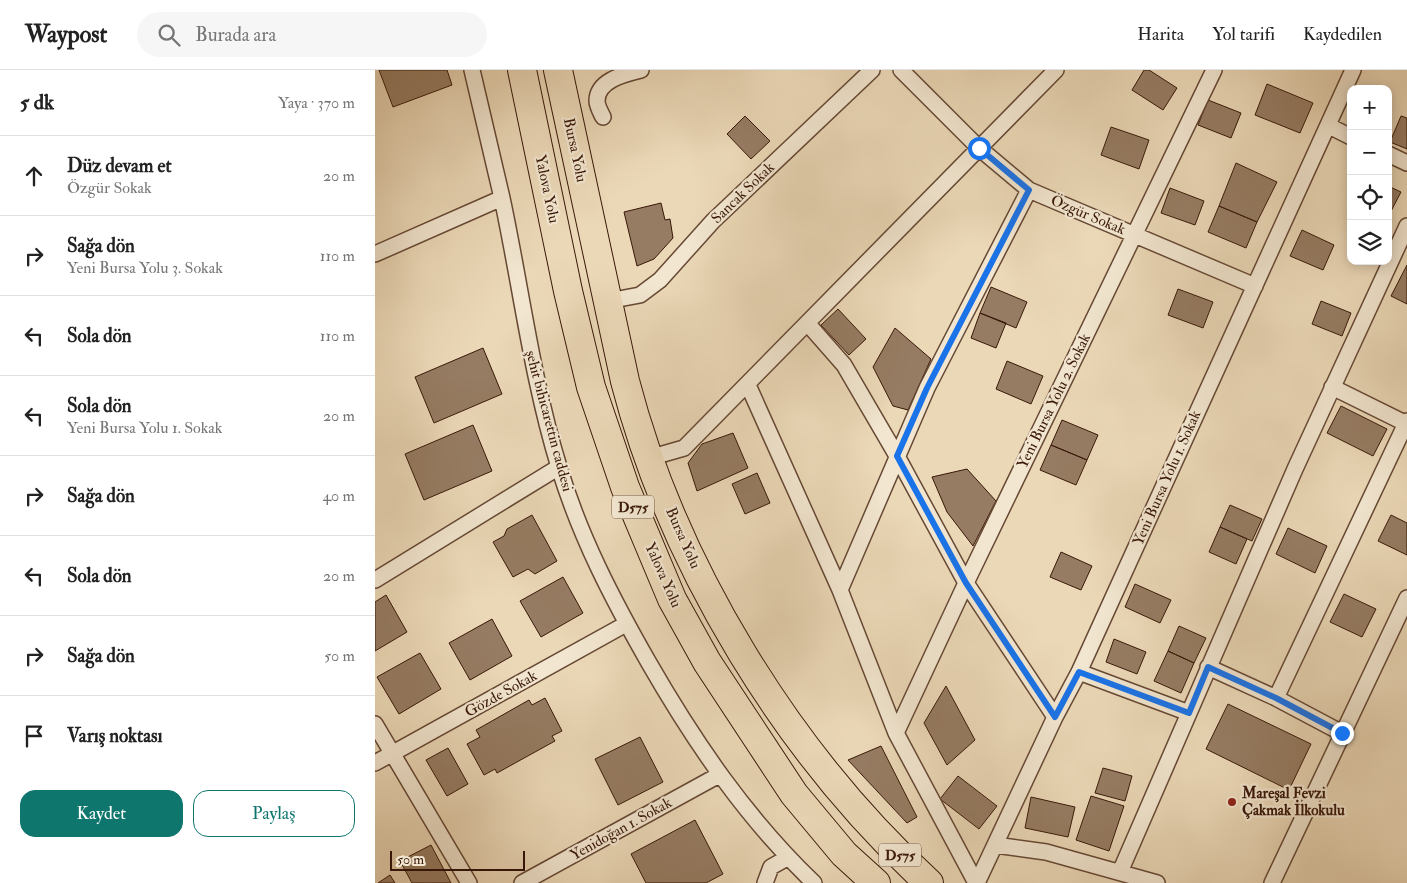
<!DOCTYPE html>
<html lang="tr">
<meta charset="utf-8">
<style>
body{margin:0;font-family:"IM FELL Double Pica",serif;background:#f6f6f6;color:#222}
.controls{position:absolute;right:15px;top:15px;display:grid;overflow:hidden;border-radius:10px;box-shadow:0 2px 12px #0003}
.controls button{width:45px;height:45px;display:grid;place-items:center;padding:0;border:0;border-bottom:1px solid #e0e0e0;background:#fff;color:#222;font:25px sans-serif}
.scale{position:absolute;left:15px;bottom:12px;width:135px;box-sizing:border-box;padding-left:5px;border:2px solid #391809;border-top:0;font-size:14px;line-height:18px;white-space:nowrap;color:#391809;-webkit-text-stroke:4px #f2e6d0;paint-order:stroke}
.stop{position:absolute;width:15px;height:15px;margin:-11px;border:4px solid #1a73e8;border-radius:50%;background:#fff}
.stop.end{background:#1a73e8;border-color:#fff;box-shadow:0 1px 5px #0008}
.list{margin:0;padding:0;list-style:none}
h2{display:flex;justify-content:space-between;align-items:center;height:65px;margin:0;padding:0 20px;font-size:21px}
h2 small{font-size:16px;font-weight:400;color:#767676}
.list li{display:grid;grid-template-columns:32px 1fr auto;gap:15px;align-items:center;box-sizing:border-box;height:80px;padding:0 20px;border-top:1px solid #e0e0e0}
.list b{display:block;font-size:19px;white-space:nowrap}
.list p{margin:0;font-size:16px;white-space:nowrap;color:#767676}
.list em{font-size:16px;font-style:normal;color:#767676}
.actions{display:flex;gap:10px;padding:15px 20px}
.actions a{flex:1;padding:11px 0;border:1px solid #0f766e;border-radius:15px;text-align:center;font-size:18px;color:#0f766e}
.actions .main{background:#0f766e;color:#fff}
.icon{flex:none;width:28px;height:28px;fill:none;stroke:currentColor;stroke-width:2;stroke-linecap:round;stroke-linejoin:round}
.map{position:relative;flex:none;width:1032px;height:813px;overflow:hidden}
header{display:flex;align-items:center;gap:30px;box-sizing:border-box;height:70px;padding:0 25px;background:#fff;border-bottom:1px solid #e0e0e0}
header strong{font-size:24px}
nav{display:flex;gap:28px;margin-inline-start:auto;font-size:18px}
.search{width:350px;height:45px;background:#f6f6f6;display:flex;align-items:center;gap:12px;box-sizing:border-box;padding:0 18px;border-radius:28px;color:#767676;font-size:19px}
main{display:flex}
aside{flex:1;background:#fff}
.map>svg:first-child{display:block}
.building{fill:#967c63;stroke:#391809}
.lines{fill:none;stroke-linecap:round;stroke-linejoin:round}
.street-casing{stroke:#664834;stroke-width:18}
.highway-casing{stroke:#391809;stroke-width:30}
.street{stroke:#f2e6d0;stroke-width:15}
.highway{stroke:#ebd8b7;stroke-width:28}
.route{stroke:#1a73e8;stroke-width:6}
.poi-dot{fill:#8f2418;stroke:#f2e6d0;stroke-width:2}
.labels{text-anchor:middle;dominant-baseline:central;stroke-width:4.5;stroke-linejoin:round;paint-order:stroke}
.shield{fill:#f2e6d0;stroke:#705645;stroke-width:1}
.shield-label{font-size:14px;font-weight:bold;fill:#391809}
.street-label{font-size:15px;fill:#391809;stroke:#f2e6d0}
.poi-label{font-size:15px;font-weight:bold;fill:#391809;stroke:#f2e6d0;text-anchor:start}
</style>
<header>
<strong>Waypost</strong>
<div class="search"><svg class="icon" aria-label="search" viewBox="0 0 24 24"><circle cx="10" cy="10" r="6"/><path d="M15 15l6 6"/></svg>Burada ara</div>
<nav><a>Harita</a><a>Yol tarifi</a><a>Kaydedilen</a></nav>
</header>
<main>
<aside>
<h2>5 dk<small>Yaya · 370 m</small></h2>
<ul class="list">
<li><svg class="icon" aria-label="ahead" viewBox="0 0 24 24"><path d="M12 20V5M6 11l6-6 6 6"/></svg><div><b>Düz devam et</b><p>Özgür Sokak</p></div><em>20 m</em></li>
<li><svg class="icon" aria-label="right" viewBox="0 0 24 24"><path d="M7 20v-9h11M14 6l5 5-5 5"/></svg><div><b>Sağa dön</b><p>Yeni Bursa Yolu 3. Sokak</p></div><em>110 m</em></li>
<li><svg class="icon" aria-label="left" viewBox="0 0 24 24"><path d="M17 20v-9H6M10 6l-5 5 5 5"/></svg><div><b>Sola dön</b></div><em>110 m</em></li>
<li><svg class="icon" aria-label="left" viewBox="0 0 24 24"><path d="M17 20v-9H6M10 6l-5 5 5 5"/></svg><div><b>Sola dön</b><p>Yeni Bursa Yolu 1. Sokak</p></div><em>20 m</em></li>
<li><svg class="icon" aria-label="right" viewBox="0 0 24 24"><path d="M7 20v-9h11M14 6l5 5-5 5"/></svg><div><b>Sağa dön</b></div><em>40 m</em></li>
<li><svg class="icon" aria-label="left" viewBox="0 0 24 24"><path d="M17 20v-9H6M10 6l-5 5 5 5"/></svg><div><b>Sola dön</b></div><em>20 m</em></li>
<li><svg class="icon" aria-label="right" viewBox="0 0 24 24"><path d="M7 20v-9h11M14 6l5 5-5 5"/></svg><div><b>Sağa dön</b></div><em>50 m</em></li>
<li><svg class="icon" aria-label="arrive" viewBox="0 0 24 24"><path d="M6 21V4h12l-3 4 3 4H6"/></svg><div><b>Varış noktası</b></div></li>
</ul>
<div class="actions"><a class="main">Kaydet</a><a>Paylaş</a></div>
</aside>
<div class="map">
<svg width="1032" height="813" viewBox="0 0 1032 813">
<rect width="100%" height="100%" fill="#ebd8b7"/>
<filter id="stains"><feTurbulence type="fractalNoise" baseFrequency=".004" numOctaves="4"/><feColorMatrix values="0 0 0 0 .2 0 0 0 0 .09 0 0 0 0 .02 0 0 0 .5 -.17"/></filter>
<radialGradient id="worn" r=".72"><stop offset=".6" stop-color="#630" stop-opacity="0"/><stop offset="1" stop-color="#630" stop-opacity=".3"/></radialGradient>
<path class="building" d="M4 0H72L77 15 18 37Z
M769 0H774L802 18 788 40 757 20Z
M892 14 938 33 925 63 880 45Z
M833 30 866 43 856 68 823 55Z
M370 46 395 71 376 89 352 64Z
M1026 46 1032 48V79L1015 72Z
M736 57 774 70 764 99 726 85Z
M861 93 902 112 882 152 844 136Z
M1013 116 1026 122 1015 143 1013 142Z
M795 118 829 131 820 155 786 143Z
M286 133 290 150 295 149 298 168 279 189 262 196 249 142Z
M844 136 882 152 871 178 833 162Z
M927 160 959 175 948 200 915 186Z
M1032 195V234L1016 226Z
M616 217 652 232 641 258 605 243Z
M803 219 838 232 828 258 793 245Z
M946 231 976 243 967 266 937 254Z
M463 239 491 269 474 285 446 255Z
M605 243 631 253 621 278 596 268Z
M520 258 556 289 533 340 518 336 498 297Z
M108 278 127 324 59 353 40 307Z
M632 291 668 306 656 334 621 319Z
M966 336 1012 359 998 386 952 363Z
M687 350 723 365 712 390 676 375Z
M98 355 117 401 49 430 30 384Z
M358 363 373 398 322 421 313 393 327 374Z
M676 375 712 390 701 415 665 400Z
M592 399 621 431 598 476 572 442 557 407Z
M382 403 395 433 370 444 357 414Z
M855 435 887 449 877 471 845 457Z
M157 445 182 491 160 504 153 499 138 507 118 472 129 466 132 459Z
M1016 445 1032 453V485L1003 471Z
M845 457 872 469 861 494 834 482Z
M913 458 952 476 940 503 901 484Z
M686 482 717 496 706 520 675 507Z
M188 507 208 543 166 567 145 531Z
M760 514 796 530 785 553 750 537Z
M969 524 1001 539 987 567 955 552Z
M11 525 32 562 0 581V532Z
M117 549 137 586 95 610 74 573Z
M804 556 831 568 819 593 793 581Z
M739 569 771 582 762 604 731 592Z
M793 581 819 593 806 623 779 611Z
M45 583 66 619 24 644 2 607Z
M571 616 600 670 572 695 549 653Z
M170 628 187 661 177 666 180 671 122 703 120 699 109 705 92 674 105 667 101 660 154 630 157 635Z
M853 634 936 674 914 720 831 679Z
M265 667 288 712 243 735 220 689Z
M506 676 542 747 532 753 473 690Z
M73 678 93 714 72 726 51 690Z
M728 698 757 706 750 731 720 723Z
M583 706 622 736 604 759 565 729Z
M716 726 749 736 734 781 701 770Z
M656 727 700 737 693 767 650 758Z
M320 750 348 804 331 813H271L256 784Z
M56 775 76 813H37L25 791Z
M15 805 20 813H3Z"/>
<g class="lines">
<g class="street-casing">
<path id="street" d="M97 0C107 42 117 85 127 128 146 217 157 309 184 397 205 467 238 530 274 593 320 673 372 749 439 813
M526 0 604 78 654 120 880 216
M228 47C226 43 222 36 222 31 222 10 250 4 266 0
M954 56 976 67
M1013 84 1032 93
M0 184 127 128
M233 231 265 225 285 210 338 151 497 0
M433 254 469 295 522 386 591 513 680 647
M373 315 465 520 521 663 601 813
M957 317 1032 354
M274 388 309 378 681 0
M0 510 184 397
M465 520 552 318 654 120
M833 597 901 628 967 663
M704 602 814 643
M901 628 1032 351
M0 654 94 813
M521 663 591 513 839 0
M0 693 251 554
M620 775 671 782 782 813
M745 802 920 399 1032 156
M147 813 344 705
M390 813 396 797 412 788
M602 813 680 647 704 602 978 0
M897 813 1032 528"/>
</g>
<g class="highway-casing">
<path id="highway" d="M147 0 193 221 216 317 250 417 297 529 332 592 419 724 469 784 501 813
M183 0 250 311C298 496 413 684 554 813"/>
</g>
<use href="#street" class="street"/>
<use href="#highway" class="highway"/>
</g>
<g class="lines">
<path class="route" d="M604 78 654 120 552 318 522 386 591 513 680 647 704 602 814 643 833 597 901 628 967 663"/>
</g>
<circle class="poi-dot" cx="857" cy="732" r="5"/>
<g class="labels">
<g class="shield">
<rect x="237" y="425.5" width="42" height="23" rx="4"/>
<rect x="504" y="773.5" width="42" height="23" rx="4"/>
</g>
<g class="shield-label">
<text x="258" y="437">D575</text>
<text x="525" y="785">D575</text>
</g>
<g class="street-label">
<text transform="translate(200 80) rotate(78)">Bursa Yolu</text>
<text transform="translate(172 119) rotate(78)">Yalova Yolu</text>
<text transform="translate(368 123) rotate(-44)">Sancak Sokak</text>
<text transform="translate(713 145) rotate(23)">Özgür Sokak</text>
<text transform="translate(679 331) rotate(-64)">Yeni Bursa Yolu 2. Sokak</text>
<text transform="translate(174 351) rotate(75)">şehit bihicarettin caddesi</text>
<text transform="translate(792 408) rotate(-66)">Yeni Bursa Yolu 1. Sokak</text>
<text transform="translate(308 468) rotate(66)">Bursa Yolu</text>
<text transform="translate(288 505) rotate(66)">Yalova Yolu</text>
<text transform="translate(126 624) rotate(-29)">Gözde Sokak</text>
<text transform="translate(246 759) rotate(-29)">Yenidoğan 1. Sokak</text>
</g>
<g class="poi-label">
<text x="867" y="723">Mareşal Fevzi<tspan x="867" dy="17">Çakmak İlkokulu</tspan></text>
</g>
</g>
<rect width="100%" height="100%" filter="url(#stains)"/>
<rect width="100%" height="100%" fill="url(#worn)"/>
</svg>
<div class="controls">
<button>+</button>
<button>−</button>
<button><svg class="icon" aria-label="locate" viewBox="0 0 24 24"><circle cx="12" cy="12" r="6"/><path d="M12 2v4M12 18v4M2 12h4M18 12h4"/></svg></button>
<button><svg class="icon" aria-label="layers" viewBox="0 0 24 24"><path d="M12 4l9 5-9 5-9-5zM3 14l9 5 9-5"/></svg></button>
</div>
<div class="scale">50 m</div>
<div class="stop" style="left:604px;top:78px"></div>
<div class="stop end" style="left:967px;top:663px"></div>
</div>
</main>
